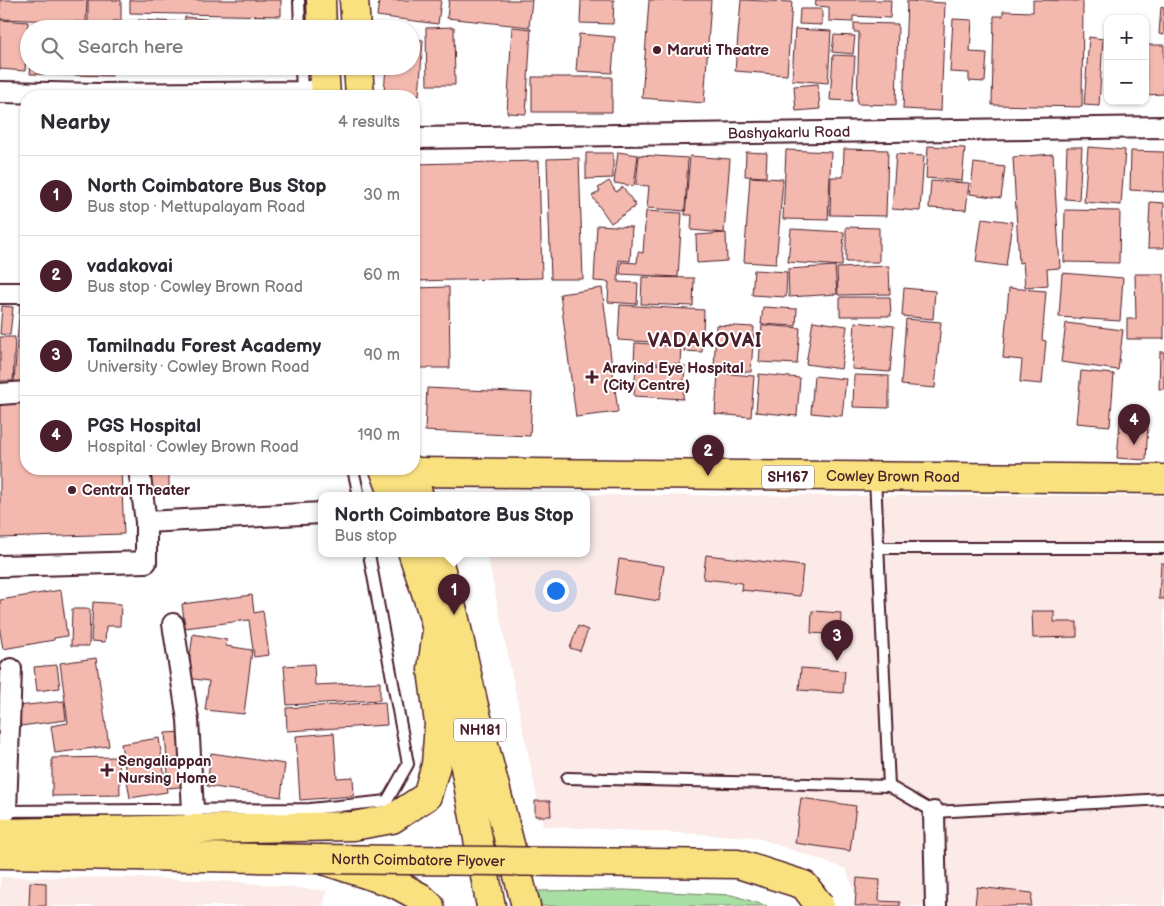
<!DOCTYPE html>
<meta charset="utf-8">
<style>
body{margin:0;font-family:"Balsamiq Sans",sans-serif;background:#f7f7f7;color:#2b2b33}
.controls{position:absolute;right:15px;top:15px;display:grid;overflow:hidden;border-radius:10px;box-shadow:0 1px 4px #0004}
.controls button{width:45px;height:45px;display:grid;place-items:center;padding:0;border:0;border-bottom:1px solid #e1e1e2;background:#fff;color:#2b2b33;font:25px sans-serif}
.you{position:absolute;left:555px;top:590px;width:18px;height:18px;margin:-12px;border:4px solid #fff;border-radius:50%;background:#1a73e8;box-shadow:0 0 0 8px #1a73e833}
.badge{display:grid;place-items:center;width:32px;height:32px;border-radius:50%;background:#4a1f2b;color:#fff;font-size:16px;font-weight:700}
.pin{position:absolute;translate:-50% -41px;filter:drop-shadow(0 1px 2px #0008)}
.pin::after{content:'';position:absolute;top:26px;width:18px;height:15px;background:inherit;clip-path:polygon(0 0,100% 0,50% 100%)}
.popup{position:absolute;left:318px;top:492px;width:272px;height:65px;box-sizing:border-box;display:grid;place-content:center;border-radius:10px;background:#fff;filter:drop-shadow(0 1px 4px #0005);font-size:16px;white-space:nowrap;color:#7c7c81}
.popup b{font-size:19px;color:#2b2b33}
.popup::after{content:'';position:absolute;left:50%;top:100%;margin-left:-10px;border:10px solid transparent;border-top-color:#fff}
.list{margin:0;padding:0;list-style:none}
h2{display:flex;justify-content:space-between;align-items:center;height:65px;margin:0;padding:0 20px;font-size:21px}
h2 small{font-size:16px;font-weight:400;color:#7c7c81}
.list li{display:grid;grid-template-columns:32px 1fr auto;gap:15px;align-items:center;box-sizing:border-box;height:80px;padding:0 20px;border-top:1px solid #e1e1e2}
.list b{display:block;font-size:19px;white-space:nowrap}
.list p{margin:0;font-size:16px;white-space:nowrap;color:#7c7c81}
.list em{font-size:16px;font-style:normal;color:#7c7c81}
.icon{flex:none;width:28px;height:28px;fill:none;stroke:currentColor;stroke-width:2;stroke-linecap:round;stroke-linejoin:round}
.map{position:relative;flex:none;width:1164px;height:906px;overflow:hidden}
.search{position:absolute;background:#fff;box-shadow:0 1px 4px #0004;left:20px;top:20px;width:400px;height:55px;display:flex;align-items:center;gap:12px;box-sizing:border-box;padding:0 18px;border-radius:28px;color:#7c7c81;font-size:19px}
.panel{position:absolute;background:#fff;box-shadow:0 1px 4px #0004;left:20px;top:90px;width:400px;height:385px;border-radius:20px}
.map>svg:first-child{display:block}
.built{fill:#fbeae7}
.green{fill:#a8dfa3;stroke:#797f67}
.building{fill:#f3b9af;stroke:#4a1f2b}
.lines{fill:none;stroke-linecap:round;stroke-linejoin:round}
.lane-casing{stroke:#4a1f2b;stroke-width:14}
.street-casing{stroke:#4a1f2b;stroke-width:24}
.primary-casing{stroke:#4a1f2b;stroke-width:31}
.highway-casing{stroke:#4a1f2b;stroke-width:31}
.lane{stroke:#fff;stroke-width:10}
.street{stroke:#fff;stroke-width:20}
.primary{stroke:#fae180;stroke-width:28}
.highway{stroke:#fae180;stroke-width:28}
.primary-bridge-casing{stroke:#4a1f2b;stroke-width:31;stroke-linecap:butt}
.primary-bridge{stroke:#fae180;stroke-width:28}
.poi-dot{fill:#4a1f2b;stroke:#fff;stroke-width:2}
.labels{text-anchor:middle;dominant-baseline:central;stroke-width:4;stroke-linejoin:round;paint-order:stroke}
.shield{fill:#fff;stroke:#80626b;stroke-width:1}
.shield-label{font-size:14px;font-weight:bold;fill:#4a1f2b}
.poi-label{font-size:15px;font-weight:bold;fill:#4a1f2b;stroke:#fff;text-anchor:start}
.street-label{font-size:15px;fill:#4a1f2b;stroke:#fff}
.district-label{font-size:20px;font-weight:bold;letter-spacing:1px;fill:#4a1f2b;stroke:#fff}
</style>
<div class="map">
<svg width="1164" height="906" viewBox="0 0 1164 906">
<rect width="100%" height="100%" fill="#fff"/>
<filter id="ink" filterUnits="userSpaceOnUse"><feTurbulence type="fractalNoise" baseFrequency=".02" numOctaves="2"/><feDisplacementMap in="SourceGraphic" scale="10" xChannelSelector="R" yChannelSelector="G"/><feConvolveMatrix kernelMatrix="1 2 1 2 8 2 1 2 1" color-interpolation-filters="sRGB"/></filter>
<g filter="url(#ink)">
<path class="built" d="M475 495 1164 496V906H860L846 869 755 837 543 826 487 554H586V496H476Z
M0 877 150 878 238 882 327 891 323 906H0Z"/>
<path class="green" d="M624 890 732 895 767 906H538L534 891Z"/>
<path class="building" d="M0 0H87L86 22 0 19Z
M88 0H121V21H113V29H31L32 23 88 24Z
M130 0H281V16L130 13Z
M379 0H441L438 24 377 16Z
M449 0H532L529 27 447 18Z
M581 0H614L613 24 580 23Z
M649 0H711L704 103 642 98Z
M741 0 792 2 787 75 735 71Z
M816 0H891L890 18 853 16V22L829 21V7L815 6Z
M1033 0 1083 1 1082 107 992 105 994 16H1003V11L1033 12Z
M907 1 945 3 941 111 903 109Z
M1161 7 1164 8V35L1159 34Z
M800 9H822V25L799 24Z
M185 17 262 25V29H184Z
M953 19 972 20 970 52 987 53 985 82 969 81V73L950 72Z
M0 20 28 22 25 71 0 69Z
M138 20 177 22V29H137Z
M854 23 898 24 896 105 857 104 859 32H854Z
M454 27 455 85H427L426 28Z
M512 27 531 29 526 114 507 113Z
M795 29 831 31 828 83 792 80Z
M579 34 615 37 612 73 576 71Z
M834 35 855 36 853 54 832 52Z
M1089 37 1103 39 1099 106 1084 105Z
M411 39 423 40 419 96 384 93 386 66H411Z
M1145 45H1164V94L1147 95Z
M833 55 855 56 852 101 830 100Z
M31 66H112V76L30 74Z
M532 77H612V112H532Z
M818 84 820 109 796 111 794 86Z
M928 146 965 148 962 181 926 178Z
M1067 147H1082L1079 200 1065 199Z
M1088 147 1125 150 1121 205 1084 202Z
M844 149 888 150 886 216 830 215 831 177H843Z
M786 150 831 152 828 220 783 219Z
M1131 151 1164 152V192L1130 190Z
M618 152 638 155 634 186 614 183Z
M746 152 767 153 766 177 745 176Z
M586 153H613V178L586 179Z
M896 154 924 156 920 211 892 209Z
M1053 154 1060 268 1047 269 1048 285 1025 287 1023 262 1019 263 1013 157Z
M639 155 688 158 685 211 647 208 649 186 636 185Z
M690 156 730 159 724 233 691 230 692 215H685Z
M579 158 583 279H551L547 159Z
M539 161 542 278 414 281V164Z
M974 163 1005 167 1001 198 970 194Z
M750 177 783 179 776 264 744 262Z
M609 181 616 192 623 187 636 206 611 223 592 196 600 191 598 188Z
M931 181 969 183 966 210 929 208Z
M1150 202 1164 203V248H1148Z
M1065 210 1120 211 1119 263 1064 262Z
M646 211 682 213 678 277 620 274 621 262 637 263 638 252 643 253Z
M982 218 1012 222 1006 266 976 262Z
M597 225 632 227 630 261 619 260 618 282 638 283 637 304 608 302 609 282 594 281Z
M846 227 879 228V262H846Z
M791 229 844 232 842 266 788 262Z
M726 233 727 261 697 263 696 235Z
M835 266 837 294 789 297 788 269Z
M889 266 890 294 838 295 837 268Z
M754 270 787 272 786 297 752 295Z
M1062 273 1123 278 1120 321 1059 317Z
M1135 274H1164V339H1127V319H1136Z
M642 277 694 278 693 306 641 304Z
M449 287 450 368H414V288Z
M602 288 618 412 576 417 560 294Z
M904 288 935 291 933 319 902 316Z
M1009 288 1046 291 1042 340 1046 341 1042 384 1020 382 1022 360 1003 358Z
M840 297H890L891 316H840Z
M20 303 26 304V384L14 383Z
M620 305 704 310 702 352 684 351V344L618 340Z
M2 306 13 307 10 335 0 334Z
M763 307 797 309 796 326 761 324Z
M906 319 941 322 935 388 901 385Z
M813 321 847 326 841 369 806 364Z
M855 322 894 326 890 372 852 369Z
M1066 323 1123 330 1118 370 1061 362Z
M716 325 754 327 751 372 714 370Z
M762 325 800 328 797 364 759 362Z
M0 337H15L13 381H0Z
M635 343 681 346 680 364 634 362Z
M1160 352H1164V389H1159Z
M636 363 685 366 683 399 634 396Z
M1081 371 1114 374 1110 426 1076 423Z
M718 373 754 376 751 417 715 414Z
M759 374 800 378 797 416 756 412Z
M854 375 889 376V408L853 407Z
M814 376 846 379 842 416 811 413Z
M427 388 532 393 530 436 425 431Z
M26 403V469H121L124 534 0 538V404Z
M1120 421 1148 423 1146 460 1117 458Z
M147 469H169V489H147Z
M706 555 803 566 800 596 741 590 742 583 703 579Z
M619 559 664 566 659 601 614 594Z
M1161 563H1164V599H1159Z
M61 590 67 636 54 638V640L3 649 0 632V600Z
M252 595 254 613 263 611 269 655 254 657 249 620 185 628 182 604Z
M93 602 121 604 120 626H106L105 642 91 641Z
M72 609H90L89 646H71Z
M812 611 841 613 840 635 811 633Z
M1032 611H1054V622H1077V637L1033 638Z
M578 626 588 630 580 651 570 648Z
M193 634 227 640 226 646 252 650 244 714 205 710 209 681 187 678Z
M96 658 109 746 55 753 51 726 68 723 60 663Z
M314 664 315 685 380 682V700L287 705 284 666Z
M57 665 60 688 37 691 34 667Z
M801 668 845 671 843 693 799 690Z
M64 701 66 720 21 726 18 706Z
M385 702 387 725 287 731 286 708Z
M183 732 188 786 169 788 165 733Z
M334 733 337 778 353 777 354 796 300 800 296 736Z
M159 738 167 792 130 798 121 744Z
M211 753 285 764 281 797 207 786Z
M119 757 120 795 52 796V758Z
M801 798 856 806 850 851 795 843Z
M535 801H550L551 816H535Z
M857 878 880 880 879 901 900 902V906H855Z
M30 882 46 883V906H29Z
M977 887 1032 893 1031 906H975Z"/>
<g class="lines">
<g class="lane-casing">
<path id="lane" d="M299 0 300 29
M301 66 302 95
M353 469 359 496
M875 477 889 786
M879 548H1164
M567 778 889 786 934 812 1164 799
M2 811 310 809 387 801 408 764 369 554"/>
</g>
<g class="street-casing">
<g id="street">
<path d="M0 92 100 94 302 92 325 89"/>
<path id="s1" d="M414 138 1164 127"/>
<path d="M0 293H26"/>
<path d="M0 394 26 392"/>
<path d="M146 522 322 513"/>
<path d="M0 566 146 562V522L139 469"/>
<path d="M173 624 188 720 193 810"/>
<path d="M6 811 11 669"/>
<path d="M934 812 936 906"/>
</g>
</g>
<g class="primary-casing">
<g id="primary">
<path id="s2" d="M412 472 1164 479"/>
<path d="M0 833 353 826 392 819 427 796 436 765 439 723 432 670 436 637"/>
<path d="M0 854 320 859 396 884 420 897 430 906"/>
</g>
</g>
<g class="highway-casing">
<path id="highway" d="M321 0 322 29
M354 0 356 29
M324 66 326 96
M358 66 360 96
M384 469 394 496
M411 469 419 496
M413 554C421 579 431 604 437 630 459 721 472 814 491 906
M436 554 454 615 474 706 526 906"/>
</g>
<use href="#lane" class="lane"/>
<use href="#street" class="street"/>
<use href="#primary" class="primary"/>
<use href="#highway" class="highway"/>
<g class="primary-bridge-casing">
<g id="primary-bridge">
<path id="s3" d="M320 859 738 864 804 885 820 906"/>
</g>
</g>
<use href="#primary-bridge" class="primary-bridge"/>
</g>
</g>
<g class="poi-dot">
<circle cx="657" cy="50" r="5"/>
<path d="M589.5 369.5h5v5h5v5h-5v5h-5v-5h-5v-5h5z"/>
<circle cx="72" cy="490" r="5"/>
<path d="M104.5 762.5h5v5h5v5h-5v5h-5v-5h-5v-5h5z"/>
</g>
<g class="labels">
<g class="shield">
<rect x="762" y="465.5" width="52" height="23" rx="4"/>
<rect x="454" y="718.5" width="52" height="23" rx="4"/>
</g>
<g class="shield-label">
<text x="788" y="477">SH167</text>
<text x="480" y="730">NH181</text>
</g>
<g class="poi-label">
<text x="667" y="50">Maruti Theatre</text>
<text x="603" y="368">Aravind Eye Hospital<tspan x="603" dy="17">(City Centre)</tspan></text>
<text x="82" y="490">Central Theater</text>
<text x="118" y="761">Sengaliappan<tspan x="118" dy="17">Nursing Home</tspan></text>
</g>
<g class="street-label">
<text stroke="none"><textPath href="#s1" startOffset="375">Bashyakarlu Road</textPath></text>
<text stroke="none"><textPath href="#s2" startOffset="481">Cowley Brown Road</textPath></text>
<text stroke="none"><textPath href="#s3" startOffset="98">North Coimbatore Flyover</textPath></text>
</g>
<g class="district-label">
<text x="705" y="341">VADAKOVAI</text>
</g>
</g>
</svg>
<div class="controls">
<button>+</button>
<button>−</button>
</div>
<div class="you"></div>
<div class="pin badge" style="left:454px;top:615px">1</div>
<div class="popup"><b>North Coimbatore Bus Stop</b>Bus stop</div>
<div class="pin badge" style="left:708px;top:476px">2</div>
<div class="pin badge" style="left:837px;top:661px">3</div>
<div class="pin badge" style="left:1134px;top:445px">4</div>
<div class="search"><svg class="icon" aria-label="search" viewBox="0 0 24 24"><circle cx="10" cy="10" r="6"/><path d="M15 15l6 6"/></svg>Search here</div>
<section class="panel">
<h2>Nearby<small>4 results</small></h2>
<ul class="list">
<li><span class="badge">1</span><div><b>North Coimbatore Bus Stop</b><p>Bus stop · Mettupalayam Road</p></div><em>30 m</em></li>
<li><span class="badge">2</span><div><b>vadakovai</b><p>Bus stop · Cowley Brown Road</p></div><em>60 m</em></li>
<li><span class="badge">3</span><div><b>Tamilnadu Forest Academy</b><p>University · Cowley Brown Road</p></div><em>90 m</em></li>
<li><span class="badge">4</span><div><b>PGS Hospital</b><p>Hospital · Cowley Brown Road</p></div><em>190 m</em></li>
</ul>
</section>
</div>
